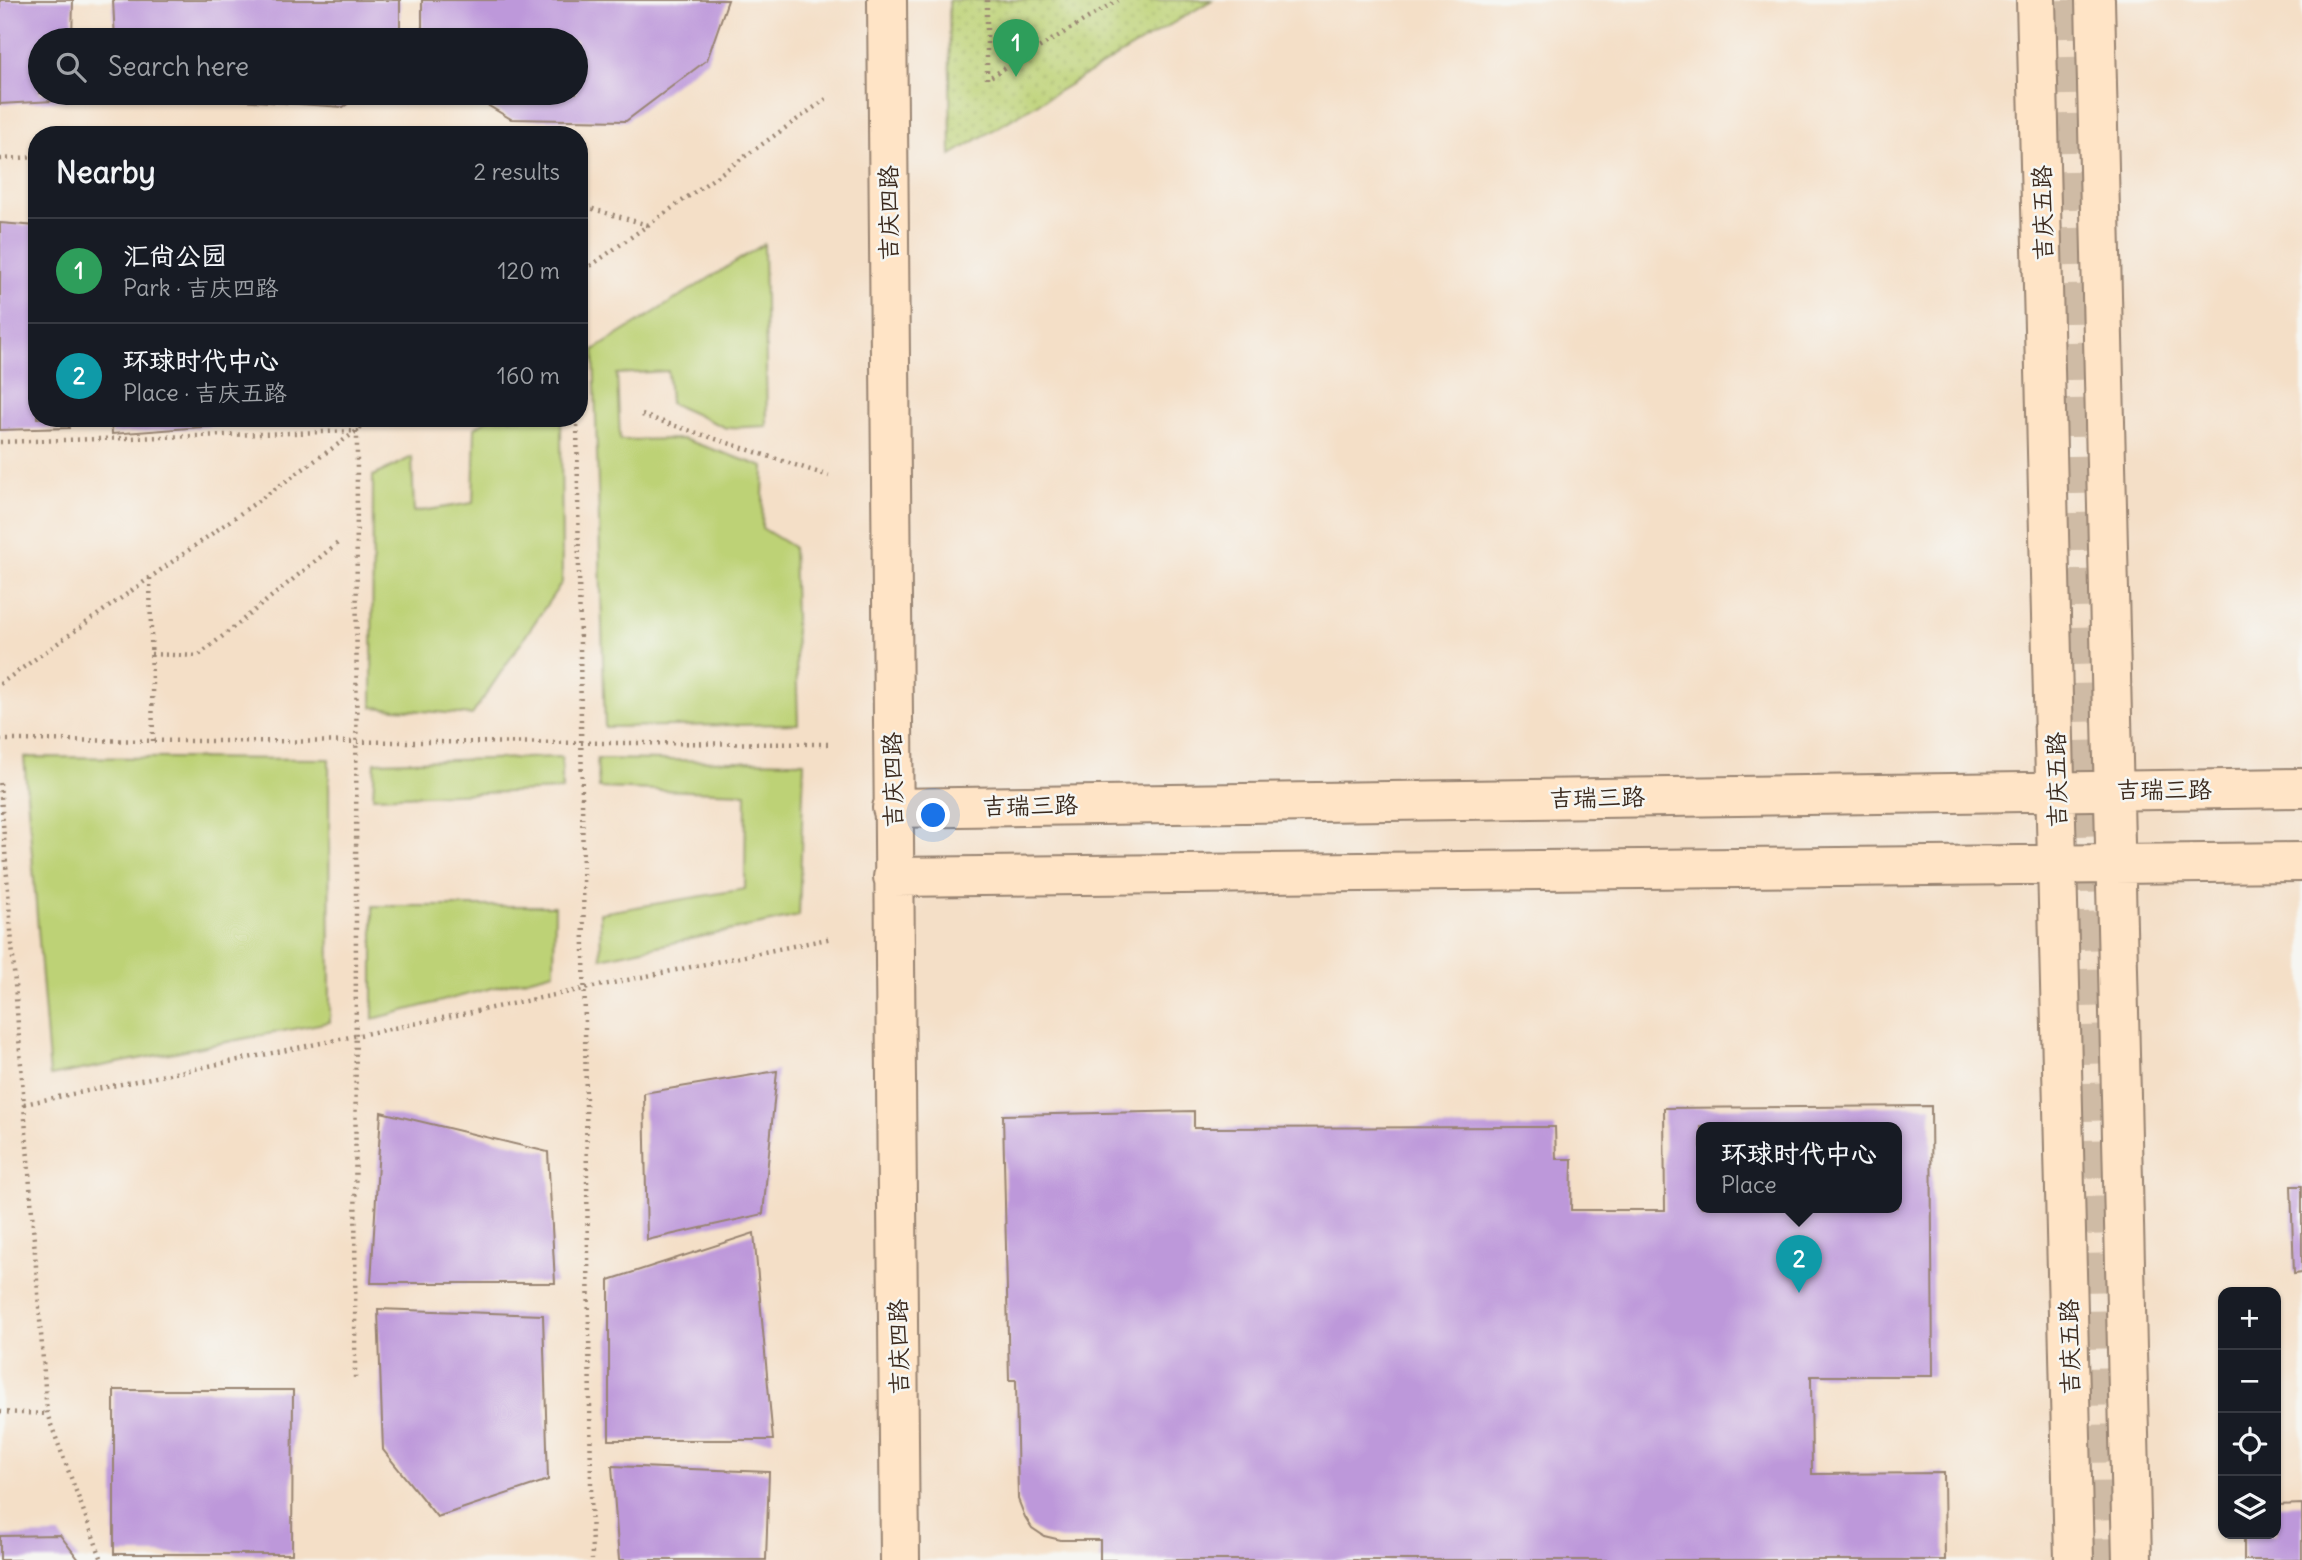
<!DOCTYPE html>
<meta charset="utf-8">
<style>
body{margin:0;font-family:Delius,"LXGW WenKai TC",sans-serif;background:#242831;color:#f1f3f6}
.controls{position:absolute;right:21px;bottom:21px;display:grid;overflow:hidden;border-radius:14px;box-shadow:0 2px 5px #0004}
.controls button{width:63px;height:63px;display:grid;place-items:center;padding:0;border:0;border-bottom:2px solid #363941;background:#171b24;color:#f1f3f6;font:35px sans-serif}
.you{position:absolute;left:934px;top:816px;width:24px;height:24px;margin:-18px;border:5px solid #fff;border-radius:50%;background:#1a73e8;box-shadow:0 0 0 10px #1a73e833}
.badge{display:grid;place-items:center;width:46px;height:46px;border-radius:50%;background:#d690ce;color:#fff;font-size:23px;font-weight:700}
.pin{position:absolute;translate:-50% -58px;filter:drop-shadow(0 2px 4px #0008)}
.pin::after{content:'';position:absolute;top:37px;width:24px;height:21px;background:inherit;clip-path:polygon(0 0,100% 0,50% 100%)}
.popup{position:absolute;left:1696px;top:1122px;width:206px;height:91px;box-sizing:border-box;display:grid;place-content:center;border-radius:14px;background:#171b24;filter:drop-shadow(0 2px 5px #0005);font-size:23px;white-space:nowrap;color:#9ea1a6}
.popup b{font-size:26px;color:#f1f3f6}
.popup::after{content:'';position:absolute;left:50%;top:100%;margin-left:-14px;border:14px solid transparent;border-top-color:#171b24}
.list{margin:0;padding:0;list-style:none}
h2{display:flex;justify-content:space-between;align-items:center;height:91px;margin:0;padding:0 28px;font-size:30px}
h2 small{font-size:23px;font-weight:400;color:#9ea1a6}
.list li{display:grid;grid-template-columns:46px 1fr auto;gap:21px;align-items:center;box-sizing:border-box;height:105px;padding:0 28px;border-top:2px solid #363941}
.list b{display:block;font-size:26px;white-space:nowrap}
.list p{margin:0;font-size:23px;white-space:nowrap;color:#9ea1a6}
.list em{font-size:23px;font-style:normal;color:#9ea1a6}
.icon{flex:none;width:38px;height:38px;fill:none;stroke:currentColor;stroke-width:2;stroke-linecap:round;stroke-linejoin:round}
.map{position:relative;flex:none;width:2302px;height:1560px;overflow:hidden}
.search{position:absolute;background:#171b24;box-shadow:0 2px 5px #0004;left:28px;top:28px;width:560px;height:77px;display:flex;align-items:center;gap:18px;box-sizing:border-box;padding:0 24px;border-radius:38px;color:#9ea1a6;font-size:26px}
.panel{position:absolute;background:#171b24;box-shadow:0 2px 5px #0004;left:28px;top:126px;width:560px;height:301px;border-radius:28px}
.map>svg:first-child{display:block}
.grass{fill:#bdd276;stroke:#7c7e4a;stroke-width:2}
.park{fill:url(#park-dots);stroke:#7c7e4a;stroke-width:2}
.building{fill:#bd98da;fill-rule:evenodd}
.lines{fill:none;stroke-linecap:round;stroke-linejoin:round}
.secondary-tunnel{stroke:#cfbba5;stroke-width:38;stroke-dasharray:38 19;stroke-linecap:butt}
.secondary-casing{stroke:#988472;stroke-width:42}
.path{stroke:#988472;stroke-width:4.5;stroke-dasharray:2 5;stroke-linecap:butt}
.secondary{stroke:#ffe4c6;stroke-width:38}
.labels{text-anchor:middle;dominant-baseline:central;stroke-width:5;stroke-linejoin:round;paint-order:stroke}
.street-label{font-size:24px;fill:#3b2a1e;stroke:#f6f6f2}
</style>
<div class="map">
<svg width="2302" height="1560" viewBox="0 0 2302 1560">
<defs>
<pattern id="park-dots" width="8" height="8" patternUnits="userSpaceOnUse" patternTransform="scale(1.75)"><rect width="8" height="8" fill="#bdd276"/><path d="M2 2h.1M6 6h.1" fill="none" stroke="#a3b466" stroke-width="1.8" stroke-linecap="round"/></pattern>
</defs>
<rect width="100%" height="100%" fill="#f6f6f2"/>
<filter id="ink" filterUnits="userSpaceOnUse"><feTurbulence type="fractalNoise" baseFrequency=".0143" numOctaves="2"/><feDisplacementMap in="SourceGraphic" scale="14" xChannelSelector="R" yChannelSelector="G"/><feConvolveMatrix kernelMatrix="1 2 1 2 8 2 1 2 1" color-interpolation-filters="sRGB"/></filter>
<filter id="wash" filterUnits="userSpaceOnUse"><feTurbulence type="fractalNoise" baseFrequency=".00686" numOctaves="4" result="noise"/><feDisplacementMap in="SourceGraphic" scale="28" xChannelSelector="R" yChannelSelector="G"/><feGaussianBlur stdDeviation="1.57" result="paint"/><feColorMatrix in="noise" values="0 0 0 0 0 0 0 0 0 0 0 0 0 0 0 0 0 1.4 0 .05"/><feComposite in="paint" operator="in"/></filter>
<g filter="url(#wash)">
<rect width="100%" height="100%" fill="#f4dfc7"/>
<path class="grass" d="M764 244 767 426 726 428 670 403 668 371 617 374 620 440 683 439 764 467 762 528 793 547 798 724 605 727 594 350Z
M489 418H561L562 582 472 715 372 707 373 476 412 457 414 512 473 503 475 428Z
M24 757 329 759 330 1022 50 1076Z
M562 757V790L373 797 375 762Z
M597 759 804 762 799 916 601 958 600 913 745 889 746 793 599 788Z
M373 906H555L554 972 373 1019Z"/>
<path class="park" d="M949 0H1212L951 155Z"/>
<g id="blocks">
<path class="building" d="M0 0H73L72 40H40V93H71V100L0 104Z
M113 0H400V40H115Z
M422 0H728L707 60 626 121 511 119 467 93H576V40H422Z
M137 93H364L343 107Z
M0 223 37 226V418H69V428L0 430Z
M111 418H293V420L112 434Z
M777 1071 763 1214 647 1240 644 1093Z
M1931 1106 1933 1376H1811L1812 1474 1944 1473 1945 1560H1100V1540H1061L1044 1536 1032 1528 1025 1517 1018 1499 1016 1380H1009L1003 1115 1194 1111V1128L1555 1127 1556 1159H1572L1571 1210H1665L1664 1108ZM1701 1127H1897V1207H1701Z
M381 1112 548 1152 555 1283H371Z
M2291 1186H2302V1272L2294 1273Z
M754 1233 773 1440H609V1280Z
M378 1309 543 1315 548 1480 437 1517 383 1450Z
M114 1390H293L292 1554H114Z
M612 1466 769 1472 766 1560H619Z
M2302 1504V1560H2244V1534H2276V1505Z
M60 1535 79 1560H0V1536Z"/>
</g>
</g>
<g filter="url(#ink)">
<use href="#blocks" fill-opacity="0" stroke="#988472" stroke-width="2"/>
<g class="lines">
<path class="secondary-tunnel" d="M2066 0 2103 1560"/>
<g class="secondary-casing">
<path id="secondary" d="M887 0 900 1560
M2036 0 2074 1560
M2095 0 2132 1560
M892 808 2302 788
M893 877 2302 862"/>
</g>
<path class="path" d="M987 0V79L1118 0
M0 159 37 157
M579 205 648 225
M579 274 826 99
M642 415 829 476
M577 418 592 1560
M0 442 357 431 355 1381
M150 578 153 741
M151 654 198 656 339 542
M0 684 375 418
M0 740 831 744
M0 783 47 1414 102 1560
M24 1104 832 938
M0 1412 47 1414"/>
<use href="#secondary" class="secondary"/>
</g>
</g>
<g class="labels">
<g class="street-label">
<text transform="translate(888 213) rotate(-90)">吉庆四路</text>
<text transform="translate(2042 213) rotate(-91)">吉庆五路</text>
<text transform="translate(892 780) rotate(-91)">吉庆四路</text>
<text transform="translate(2056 780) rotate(-91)">吉庆五路</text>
<text x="2164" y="789">吉瑞三路</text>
<text transform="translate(1597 797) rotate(-1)">吉瑞三路</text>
<text transform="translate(1030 805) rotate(-1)">吉瑞三路</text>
<text transform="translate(898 1347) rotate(-91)">吉庆四路</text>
<text transform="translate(2069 1347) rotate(-91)">吉庆五路</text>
</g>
</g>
</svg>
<div class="controls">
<button>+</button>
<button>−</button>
<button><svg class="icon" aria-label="locate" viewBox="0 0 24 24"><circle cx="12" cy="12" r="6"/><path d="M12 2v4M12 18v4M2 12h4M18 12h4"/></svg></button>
<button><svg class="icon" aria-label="layers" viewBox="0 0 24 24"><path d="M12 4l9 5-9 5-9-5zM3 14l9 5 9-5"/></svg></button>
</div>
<div class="you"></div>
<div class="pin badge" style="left:1016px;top:77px;background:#2e9e5b">1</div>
<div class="pin badge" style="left:1799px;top:1293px;background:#0f9aa8">2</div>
<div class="popup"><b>环球时代中心</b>Place</div>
<div class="search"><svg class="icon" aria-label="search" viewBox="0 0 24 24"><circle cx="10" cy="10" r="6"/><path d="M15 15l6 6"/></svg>Search here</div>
<section class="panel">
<h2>Nearby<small>2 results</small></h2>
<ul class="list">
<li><span class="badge" style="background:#2e9e5b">1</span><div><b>汇尚公园</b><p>Park · 吉庆四路</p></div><em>120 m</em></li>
<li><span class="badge" style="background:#0f9aa8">2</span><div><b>环球时代中心</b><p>Place · 吉庆五路</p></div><em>160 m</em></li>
</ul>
</section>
</div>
